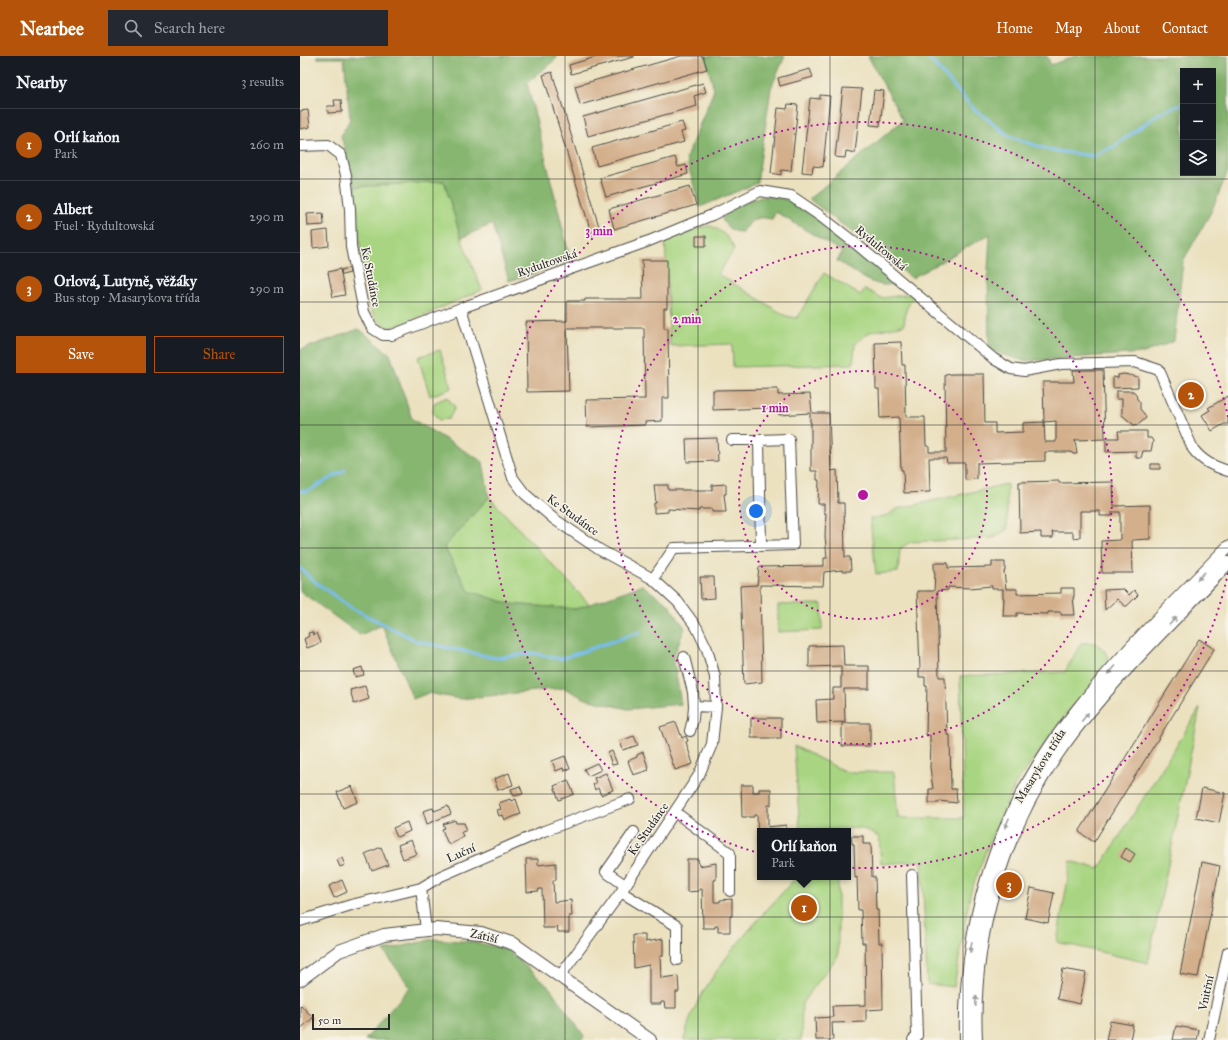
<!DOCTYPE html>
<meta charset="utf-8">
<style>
body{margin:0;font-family:"IM FELL Great Primer",serif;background:#242831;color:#f1f3f6}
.controls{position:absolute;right:12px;top:12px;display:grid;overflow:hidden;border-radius:0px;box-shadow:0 4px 16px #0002}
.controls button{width:36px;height:36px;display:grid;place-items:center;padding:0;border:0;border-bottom:1px solid #363941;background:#171b24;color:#f1f3f6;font:20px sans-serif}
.scale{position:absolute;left:12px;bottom:10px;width:78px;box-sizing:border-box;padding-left:4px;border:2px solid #2b2b2b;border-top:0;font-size:11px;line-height:14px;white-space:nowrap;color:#2b2b2b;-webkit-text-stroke:3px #f7f3e8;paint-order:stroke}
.you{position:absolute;left:456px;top:455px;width:14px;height:14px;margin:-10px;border:3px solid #fff;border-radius:50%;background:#1a73e8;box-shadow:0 0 0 6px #1a73e833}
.badge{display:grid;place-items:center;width:26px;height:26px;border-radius:50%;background:#b45309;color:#fff;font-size:13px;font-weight:700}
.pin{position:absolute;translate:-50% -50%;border:2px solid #fff;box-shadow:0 1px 4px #0006}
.popup{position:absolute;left:457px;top:772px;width:94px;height:52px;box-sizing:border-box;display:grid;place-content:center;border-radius:0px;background:#171b24;filter:drop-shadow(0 1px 3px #0005);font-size:13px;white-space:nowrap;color:#9ea1a6}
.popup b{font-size:15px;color:#f1f3f6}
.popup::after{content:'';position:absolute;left:50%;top:100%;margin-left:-8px;border:8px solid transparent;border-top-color:#171b24}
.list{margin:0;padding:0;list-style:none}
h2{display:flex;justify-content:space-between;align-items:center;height:52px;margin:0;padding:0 16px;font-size:17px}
h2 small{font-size:13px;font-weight:400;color:#9ea1a6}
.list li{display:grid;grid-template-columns:26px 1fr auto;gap:12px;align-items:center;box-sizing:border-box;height:72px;padding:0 16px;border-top:1px solid #363941}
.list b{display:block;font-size:15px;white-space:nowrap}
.list p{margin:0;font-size:13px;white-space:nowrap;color:#9ea1a6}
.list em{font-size:13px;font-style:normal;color:#9ea1a6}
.actions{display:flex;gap:8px;padding:12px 16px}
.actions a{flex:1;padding:9px 0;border:1px solid #b45309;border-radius:0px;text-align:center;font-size:14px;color:#b45309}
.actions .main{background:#b45309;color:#fff}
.icon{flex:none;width:22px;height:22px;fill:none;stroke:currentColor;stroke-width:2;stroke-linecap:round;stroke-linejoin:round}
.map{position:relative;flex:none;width:928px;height:984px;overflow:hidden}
header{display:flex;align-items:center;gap:24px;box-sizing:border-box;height:56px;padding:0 20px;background:#b45309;color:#fff}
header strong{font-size:19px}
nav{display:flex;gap:22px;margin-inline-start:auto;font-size:14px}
.search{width:280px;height:36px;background:#242831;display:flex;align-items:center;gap:10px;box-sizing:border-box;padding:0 14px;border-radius:0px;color:#9ea1a6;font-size:15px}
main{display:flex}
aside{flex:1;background:#171b24}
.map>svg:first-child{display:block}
.green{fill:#a9d582;stroke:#6a8056}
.forest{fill:#86b670;stroke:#58704e;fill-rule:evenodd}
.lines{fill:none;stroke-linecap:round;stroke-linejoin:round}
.stream{stroke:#79bdf0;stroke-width:3}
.building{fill:#d3af8b}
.minor-casing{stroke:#484641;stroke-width:12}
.tertiary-casing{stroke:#484641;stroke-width:14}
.minor{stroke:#fff;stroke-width:10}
.tertiary{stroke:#fff;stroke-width:12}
.oneway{fill:#a0a0a0}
.grid{fill:none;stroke:#2b2b2b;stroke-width:1;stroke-opacity:0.55}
.ring{fill:none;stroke:#b5179e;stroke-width:2;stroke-dasharray:2 4}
.labels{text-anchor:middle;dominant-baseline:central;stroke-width:3;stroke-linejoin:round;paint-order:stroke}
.street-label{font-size:12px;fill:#2b2b2b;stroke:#f7f3e8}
.centre{fill:#b5179e;stroke:#f7f3e8;stroke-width:2}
.ring-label{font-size:12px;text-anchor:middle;font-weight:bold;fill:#b5179e;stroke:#f7f3e8;stroke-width:3;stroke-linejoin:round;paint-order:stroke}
</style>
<header>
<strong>Nearbee</strong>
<div class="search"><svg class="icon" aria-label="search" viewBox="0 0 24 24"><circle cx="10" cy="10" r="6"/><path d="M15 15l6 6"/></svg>Search here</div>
<nav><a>Home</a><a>Map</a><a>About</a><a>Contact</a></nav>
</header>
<main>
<aside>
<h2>Nearby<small>3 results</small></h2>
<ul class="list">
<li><span class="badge">1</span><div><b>Orlí kaňon</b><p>Park</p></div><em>260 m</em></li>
<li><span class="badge">2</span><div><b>Albert</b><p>Fuel · Rydultowská</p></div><em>290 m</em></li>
<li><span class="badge">3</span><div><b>Orlová, Lutyně, věžáky</b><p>Bus stop · Masarykova třída</p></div><em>290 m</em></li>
</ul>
<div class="actions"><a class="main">Save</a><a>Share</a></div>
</aside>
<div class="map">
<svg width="928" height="984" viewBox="0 0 928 984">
<rect width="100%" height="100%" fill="#f7f3e8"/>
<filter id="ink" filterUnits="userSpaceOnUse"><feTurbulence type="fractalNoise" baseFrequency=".025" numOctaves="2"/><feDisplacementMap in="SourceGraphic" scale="8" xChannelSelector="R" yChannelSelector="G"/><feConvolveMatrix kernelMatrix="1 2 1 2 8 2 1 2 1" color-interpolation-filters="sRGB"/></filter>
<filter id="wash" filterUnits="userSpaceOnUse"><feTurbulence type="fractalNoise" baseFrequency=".012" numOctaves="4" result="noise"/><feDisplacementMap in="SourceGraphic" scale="16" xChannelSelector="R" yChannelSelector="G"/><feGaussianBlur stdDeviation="0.9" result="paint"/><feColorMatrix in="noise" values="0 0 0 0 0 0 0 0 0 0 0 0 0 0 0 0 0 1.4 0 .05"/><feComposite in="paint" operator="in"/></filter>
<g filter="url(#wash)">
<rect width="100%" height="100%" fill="#ebe1bf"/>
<path class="green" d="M144 125 161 182 182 234 99 270 87 271C83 268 78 265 75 261 64 247 56 153 55 131Z
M409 170C419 171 432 184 434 194L418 218 486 260 497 262 524 217 560 239 565 233 581 242 610 238 613 241 606 254 604 269 570 276 555 288 553 308 433 311 432 288 370 290 365 182 392 173Z
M140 294 152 332 130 340 118 301Z
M147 341 155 351 149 363 139 364 133 357 134 347Z
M707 428V473L694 482 610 486 600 493 598 516 576 518 570 463 588 459 597 453Z
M189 441 289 548 276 553 210 548 169 535 144 491Z
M522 548V574L478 576V549Z
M781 587H796L805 595 810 607 764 661 715 729 690 784 670 838 654 931 627 928 622 805 581 808 579 781 561 772 500 775 494 690 546 716H594L598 762H664L660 620 765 616Z
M900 652 848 907 757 886 771 805 799 813Z
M496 821H538V900L502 947 501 984H384C386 975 389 966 392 958 415 906 460 863 496 821Z"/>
<path class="forest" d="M16 0H257L256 3 227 27 271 206 209 225 192 168 161 182 144 125 55 131 41 80 50 63 44 2H18Z
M405 0H485L471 32 457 127 400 151 386 102 414 34Z
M568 0H747L751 9 775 0H928V115L911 156 883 205 874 285 844 297 724 305 689 294 688 215 690 178 612 222 509 143 603 64ZM883 15H913V117H883Z
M470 140 492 145 592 219 593 224 592 228C574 234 552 213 537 205L542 196 476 156 472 163C468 163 464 161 459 162 450 163 448 171 442 176 432 176 427 172 422 163 432 149 453 141 470 140Z
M59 273 90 298 112 363 183 406 189 441 144 491 169 535 210 548 276 553 342 529 368 548 385 572 373 601 381 648 328 653 286 643 264 632 159 643 128 637 113 643 82 569 60 579 0 535V294Z
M133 883 173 886 206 893 250 932 284 980 282 984H65L110 931 84 895Z"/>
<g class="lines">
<path class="stream" d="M627 0 672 51 709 80 749 94 793 100 815 90 858 58 883 47
M0 435H8L45 414
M0 512 14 525 50 551 117 585 196 602 234 597 260 603 340 576"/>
</g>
<g id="blocks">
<path class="building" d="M299 0H334V1L271 18 269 9Z
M381 0H403L407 13 280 49 275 30Z
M510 13 513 21 480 30 478 22Z
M252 16 301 177 292 179 243 19Z
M403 27 406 36 394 40 397 50 288 80 283 61Z
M543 32 562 33 555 97 546 95 545 102 535 101Z
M574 34 584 35 580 70 570 69Z
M520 39 530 40 523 111 513 110 512 117 502 116 510 42 520 43Z
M34 44H41L42 56 28 57 27 50H35Z
M488 48 498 49 491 115 481 114V119L471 117 478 52 487 53Z
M8 54 10 71 0 73V55Z
M382 66 385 75 381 76 384 86 297 110 292 92Z
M375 101 378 111 386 109 388 118 306 141 300 122Z
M390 130 396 149 314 173 309 153Z
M23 157 24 169 8 170 7 158Z
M28 174 29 190 13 192 12 176Z
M396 180H406V190H396Z
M342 204H367V252H364V272H368L369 342H362V365L345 366V369L287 371 286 344 345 343 344 272H267L269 335 227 336 226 266 267 265V245H285V243H343Z
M49 212 50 217 42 219 41 214Z
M40 213 45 239 33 241 28 216Z
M601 286 602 309H605V315L606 361H625L626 390H629V396H646L645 319 652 318H684L685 367H695V377L723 376V367L744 366 745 386H756V365L744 366 743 326H774L773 314H803L805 383 775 384 777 398H773L771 396H745V405L677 407V423L665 424V407H647L646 402H629L630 436 604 437 603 414H601L599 361 580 362 579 333H576L575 287Z
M824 318 838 321V331L813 332V321L818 322V319Z
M478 333V339L510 338 512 357H529L531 415 537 414 538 447H544L545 501H550L551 515H542V514L524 516 523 530 460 529 462 626 444 628 440 530 457 529 459 511 524 510V502H527L525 480 526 457H524V448H518L519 424H517V415H511V366H510V357L479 359 478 353 469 354V352L413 354V334Z
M816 335H833L836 338 837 343 840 346V353L845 359 846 362 839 368 834 369 822 359V343H816Z
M928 340V368H924L912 375 902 359 910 354 908 352Z
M818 375H847V382H851L853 385 851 395H843L841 402H836V395L806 396V382H819Z
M417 382 418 405 387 406 386 383Z
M851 408H860V413H851Z
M759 425V427L813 426 814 450 850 449V483L832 484 833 517H802L801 485 820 484V456H812V460H800V455H780V481L773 482V476H752L753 482H741V476L720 477 719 426Z
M426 428V438H424L426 456H412V453H399V455L368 453V456L354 457V447H356L354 429H368V434H412V429Z
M692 506H705V515H704L706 533H717V538L761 537V532H774V541H773L775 559H761V556H748V558L717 557V560H703L704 542H703V533H692V530L670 532 648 531V534L637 535 639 621H645L647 679H650L651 733H656L657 747 639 745V747H629V733H633L630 711 631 690H630V679H626L627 630H625V621H619V613H620L617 535H634L635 517H634V507H648V512L692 511Z
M400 521H414L415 542 401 543Z
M823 533 829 539 834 534 838 539 827 550H825L817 543 805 554 804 534Z
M12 576 14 579 17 577 21 587 7 592 4 583 9 580 8 577Z
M899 583 914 593 794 786 779 776Z
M543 589 544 610H569V633H544L545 666 517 667 516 644 533 643V632H541V610L509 611V590Z
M62 611 64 619 55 621 53 614Z
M65 630 69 643 54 648 50 634Z
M451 662H481V682H451Z
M376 666 382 682 386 680 388 685 386 686 393 708 375 714 360 671Z
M542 667H570V690H542Z
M334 680 338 689 323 694 320 685Z
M312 695 317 708 312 709 308 697Z
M343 696 349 714 333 719 328 705 337 701V699Z
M265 700 270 713 264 715 263 712 256 715 252 705Z
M297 707 301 714 288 720 284 713Z
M209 717 213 729 198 734 194 723Z
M306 717 313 734 301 739 298 732 295 734 293 728 296 727 294 722Z
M268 724 274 738 259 744 254 730Z
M441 729H453V736H459V733H471V749H468V771L486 769V775H460V798H458L457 759H454V761H442Z
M52 730 58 746 43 752 37 736Z
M220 730 223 738 214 740 211 733Z
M902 732 925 737 919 767 896 762Z
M210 743 211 745 216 743 221 758 205 764 203 759 199 760 197 754 201 753 199 747Z
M148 750 151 758 127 768 123 755 133 752 134 755Z
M155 764 156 767H164L166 772 165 775 161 776 163 780 150 788 147 786 142 773 145 772 143 768Z
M107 766 110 775 97 781 93 772Z
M551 780H563V788H571L572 821H575L576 854H578L579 887H582L583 953 566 954V966L532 967 533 984H516L515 962 533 961 532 950 566 949 565 887H562L561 854H558L557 821 555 822 554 788H552Z
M111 784 117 798 103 803 98 789Z
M81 791 88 809 72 815 65 798Z
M826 792 835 798 830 806 821 801Z
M42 802 45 809 40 811 37 804Z
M226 803H238V809L256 807V824H253L254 846 271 844 272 860H269V876H258L257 870 255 872H243L242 833H239V835L227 836Z
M387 803H398L399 810 416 807V824H414V846H420V844L432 843V860H430V876H418V870H415V872H403L402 833H399V835L387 836Z
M902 806 920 810 898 921 880 918Z
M42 824 47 836 34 842 29 830Z
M731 832 754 837 748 867 725 862Z
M333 879H345V886L363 883V900H360L361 922 378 920 379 936H376V952H365L364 946H361V948H349V909L334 912Z
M763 913 786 917 780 948 757 943Z
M1 949 13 962 0 973V950Z
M810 965 833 969 830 984H806Z
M876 970 899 974 897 984H873Z"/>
</g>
</g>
<g filter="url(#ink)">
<use href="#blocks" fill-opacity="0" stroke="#484641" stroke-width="1"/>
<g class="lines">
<g class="minor-casing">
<path id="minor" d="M0 90 28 89 41 99 46 119 50 153 51 191 64 256 72 272 83 279H92L161 252 213 422 225 438 254 463 300 494 353 523 378 546 397 572 407 593 415 621 416 651 412 688 399 719 321 836 260 920
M161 252 349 185 412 159 460 135 491 140 519 159 555 187 694 303 711 313 724 315 761 308 835 306 859 314 893 393C903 406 913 410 928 415
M432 384H459
M353 523 374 492 493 489 489 383 459 384 461 490
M384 601 393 636 394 650 416 651
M390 675 393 663 394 650
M375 756 430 797V835
M612 819 617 980 613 984
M325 829 306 816 334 776
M121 832 126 874
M321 836 377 870V904
M0 865 51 849 121 832 141 820 244 775 330 743
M909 984 928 896"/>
</g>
<g class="tertiary-casing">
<path id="tertiary" d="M0 924 39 895 84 879 136 873 181 877 214 888 350 984
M666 984C663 860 700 750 778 653 823 596 877 544 928 491
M676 984C671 880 702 776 762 691 810 624 872 567 928 507"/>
</g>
<use href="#minor" class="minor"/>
<use href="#tertiary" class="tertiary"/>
</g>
<defs><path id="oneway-solid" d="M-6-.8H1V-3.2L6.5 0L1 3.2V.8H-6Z"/></defs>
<g class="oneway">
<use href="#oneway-solid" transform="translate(901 520) rotate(134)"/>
<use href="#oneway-solid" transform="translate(873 565) rotate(-46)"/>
<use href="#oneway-solid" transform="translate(812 614) rotate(131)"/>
<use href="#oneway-solid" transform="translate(785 661) rotate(-51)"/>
<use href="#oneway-solid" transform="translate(707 767) rotate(113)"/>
<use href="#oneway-solid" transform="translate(671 891) rotate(99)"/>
<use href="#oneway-solid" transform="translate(676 945) rotate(-87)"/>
</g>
</g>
<path class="grid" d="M133 0V984M265 0V984M398 0V984M530 0V984M663 0V984M795 0V984M0 123H928M0 246H928M0 369H928M0 492H928M0 615H928M0 738H928M0 861H928"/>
<g class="ring">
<circle cx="563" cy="439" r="124"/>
<circle cx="563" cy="439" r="249"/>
<path d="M928 517A373 373 0 1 1 928 361"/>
</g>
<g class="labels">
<g class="street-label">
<text transform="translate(581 192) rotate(40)">Rydultowská</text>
<text transform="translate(247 207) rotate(-19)">Rydultowská</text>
<text transform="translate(71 221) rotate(79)">Ke Studánce</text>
<text transform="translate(273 459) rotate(36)">Ke Studánce</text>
<text transform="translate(740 710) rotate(-58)">Masarykova třída</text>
<text transform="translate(348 773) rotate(-55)">Ke Studánce</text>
<text transform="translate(161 797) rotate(-24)">Luční</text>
<text transform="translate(184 880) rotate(13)">Zátiší</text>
<text transform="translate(906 937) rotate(-78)">Vnitřní</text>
</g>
</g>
<circle cx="563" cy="439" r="6" class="centre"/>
<g class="ring-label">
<text x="299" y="179">3 min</text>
<text x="387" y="267">2 min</text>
<text x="475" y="356">1 min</text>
</g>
</svg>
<div class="controls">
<button>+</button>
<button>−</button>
<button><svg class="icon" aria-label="layers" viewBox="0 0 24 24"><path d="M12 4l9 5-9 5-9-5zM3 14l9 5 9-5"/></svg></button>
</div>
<div class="scale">50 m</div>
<div class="you"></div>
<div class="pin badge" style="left:504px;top:852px">1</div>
<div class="popup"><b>Orlí kaňon</b>Park</div>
<div class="pin badge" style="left:891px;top:339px">2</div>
<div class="pin badge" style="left:709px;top:829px">3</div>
</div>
</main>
